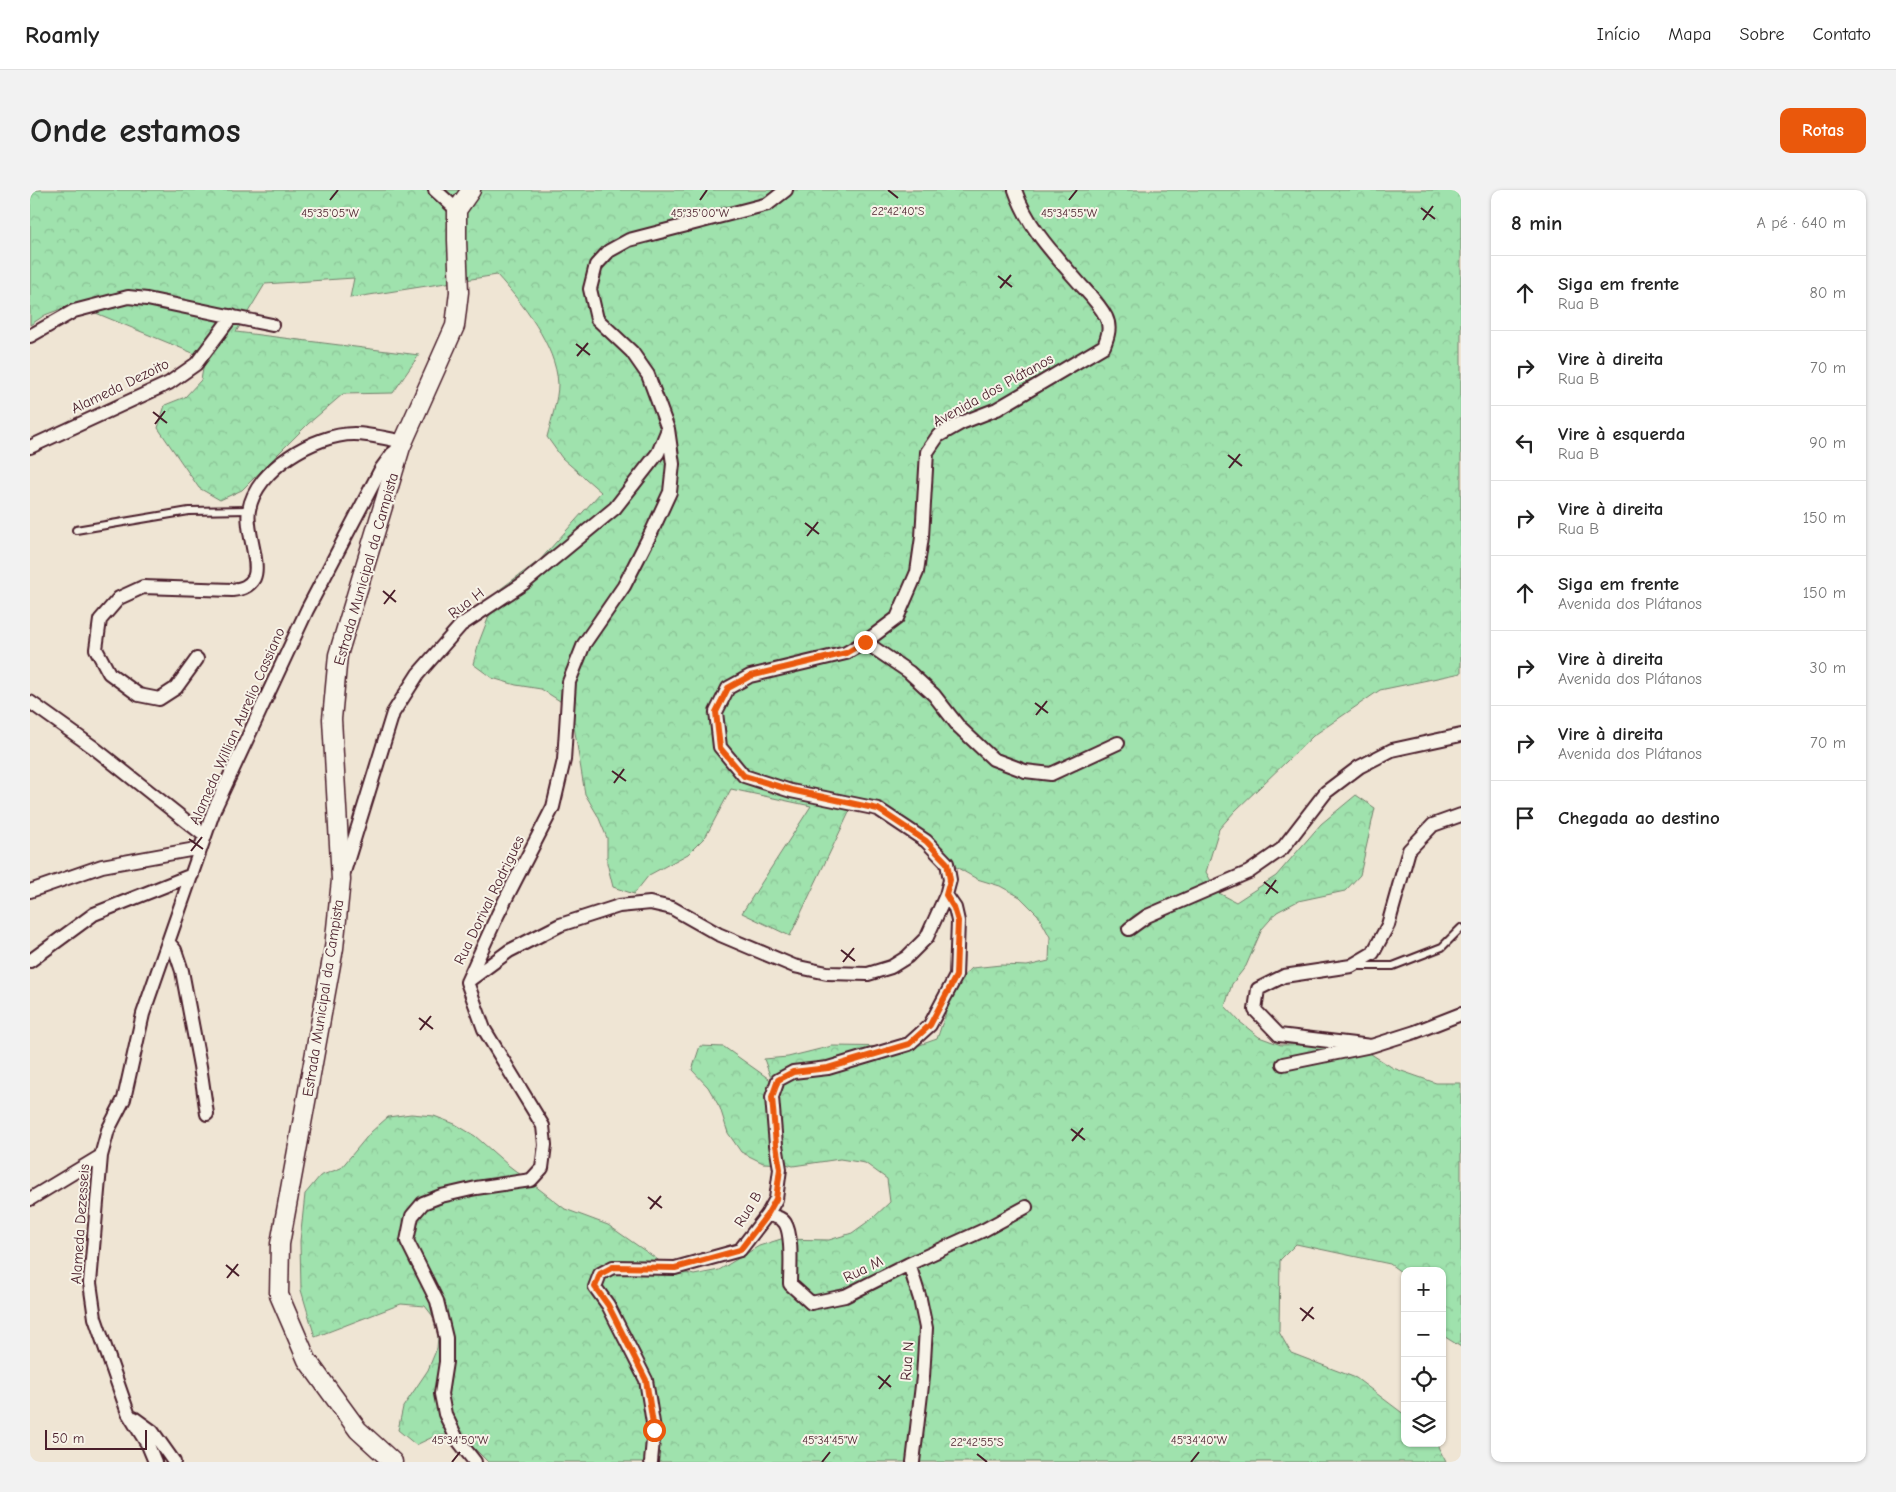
<!DOCTYPE html>
<html lang="pt">
<meta charset="utf-8">
<style>
body{margin:0;font-family:"Comic Neue",sans-serif;background:#f2f2f2;color:#222}
.controls{position:absolute;right:15px;bottom:15px;display:grid;overflow:hidden;border-radius:10px;box-shadow:0 1px 4px #0004}
.controls button{width:45px;height:45px;display:grid;place-items:center;padding:0;border:0;border-bottom:1px solid #e0e0e0;background:#fff;color:#222;font:25px sans-serif}
.scale{position:absolute;left:15px;bottom:12px;width:102px;box-sizing:border-box;padding-left:5px;border:2px solid #4a1f2b;border-top:0;font-size:14px;line-height:18px;white-space:nowrap;color:#4a1f2b;-webkit-text-stroke:4px #f7f3e8;paint-order:stroke}
.stop{position:absolute;width:15px;height:15px;margin:-11px;border:4px solid #ea580c;border-radius:50%;background:#fff}
.stop.end{background:#ea580c;border-color:#fff;box-shadow:0 1px 5px #0008}
.list{margin:0;padding:0;list-style:none}
h2{display:flex;justify-content:space-between;align-items:center;height:65px;margin:0;padding:0 20px;font-size:21px}
h2 small{font-size:16px;font-weight:400;color:#767676}
.list li{display:grid;grid-template-columns:32px 1fr auto;gap:15px;align-items:center;box-sizing:border-box;height:75px;padding:0 20px;border-top:1px solid #e0e0e0}
.list b{display:block;font-size:19px;white-space:nowrap}
.list p{margin:0;font-size:16px;white-space:nowrap;color:#767676}
.list em{font-size:16px;font-style:normal;color:#767676}
.icon{flex:none;width:28px;height:28px;fill:none;stroke:currentColor;stroke-width:2;stroke-linecap:round;stroke-linejoin:round}
.map{position:relative;flex:none;width:1431px;height:1272px;overflow:hidden;border-radius:10px}
header{display:flex;align-items:center;gap:30px;box-sizing:border-box;height:70px;padding:0 25px;background:#fff;border-bottom:1px solid #e0e0e0}
header strong{font-size:24px}
nav{display:flex;gap:28px;margin-inline-start:auto;font-size:18px}
.intro{display:flex;align-items:center;justify-content:space-between;box-sizing:border-box;height:120px;padding:0 30px}
h1{margin:0;font-size:35px}
.button{padding:12px 22px;border-radius:10px;background:#ea580c;color:#fff;font-size:18px;font-weight:700}
main{display:flex;gap:30px;padding:0 30px}
aside{flex:1;background:#fff;border-radius:10px;box-shadow:0 1px 4px #0004}
.map>svg:first-child{display:block}
.forest{fill:url(#forest-crowns);stroke:#74806c}
.lines{fill:none;stroke-linecap:round;stroke-linejoin:round}
.service-casing{stroke:#4a1f2b;stroke-width:10}
.minor-casing{stroke:#4a1f2b;stroke-width:16}
.secondary-casing{stroke:#4a1f2b;stroke-width:21}
.service{stroke:#f7f3e8;stroke-width:6}
.minor{stroke:#f7f3e8;stroke-width:12}
.secondary{stroke:#f7f3e8;stroke-width:18}
.route{stroke:#ea580c;stroke-width:6}
.ticks{fill:none;stroke:#4a1f2b;stroke-width:2}
.labels{text-anchor:middle;dominant-baseline:central;stroke-width:4;stroke-linejoin:round;paint-order:stroke}
.street-label{font-size:15px;fill:#4a1f2b;stroke:#f7f3e8}
.ticks-label{font-size:12px;text-anchor:middle;fill:#4a1f2b;stroke:#f7f3e8;stroke-width:4;stroke-linejoin:round;paint-order:stroke}
</style>
<header>
<strong>Roamly</strong>
<nav><a>Início</a><a>Mapa</a><a>Sobre</a><a>Contato</a></nav>
</header>
<div class="intro"><h1>Onde estamos</h1><a class="button">Rotas</a></div>
<main>
<div class="map">
<svg width="1431" height="1272" viewBox="0 0 1431 1272">
<defs>
<pattern id="forest-crowns" width="20" height="18" patternUnits="userSpaceOnUse" patternTransform="scale(1.25)"><rect width="20" height="18" fill="#9fe2ad"/><path d="M2 6a3 3 0 1 1 6 0M12 15a3 3 0 1 1 6 0" fill="none" stroke="#8ac195"/></pattern>
</defs>
<rect width="100%" height="100%" fill="#efe5d4"/>
<filter id="ink" filterUnits="userSpaceOnUse"><feTurbulence type="fractalNoise" baseFrequency=".02" numOctaves="2"/><feDisplacementMap in="SourceGraphic" scale="10" xChannelSelector="R" yChannelSelector="G"/><feConvolveMatrix kernelMatrix="1 2 1 2 8 2 1 2 1" color-interpolation-filters="sRGB"/></filter>
<g filter="url(#ink)">
<path class="forest" d="M0 0H1431V483L1350 500 1283 546 1205 621 1189 639 1176 682 1187 702 1206 712 1246 686 1291 634 1326 605 1345 618 1330 685 1315 701 1268 711 1247 722 1232 739 1216 776 1202 794 1195 816 1210 832 1229 847 1251 855 1298 854 1341 864 1363 878 1406 893H1431V1157L1412 1145V1081H1375V1085L1360 1074 1266 1054 1250 1070 1249 1142 1261 1163 1326 1188 1375 1225V1253H1406L1416 1272H458L432 1246 407 1245 386 1255 368 1240 373 1217 398 1180 407 1158 409 1134 395 1116 371 1114 285 1147 271 1100 270 1051 275 1004 290 986 311 978 341 942 358 927 381 924 404 926 425 934 445 946 478 975 535 1019 578 1035 641 1079 664 1085 689 1080 729 1056 751 1049 799 1050 822 1043 843 1028 860 1012 857 989 835 973 810 969 763 976 756 974 733 973 711 962 698 943 690 918 678 897 662 880 670 856 694 857 742 891 734 869 758 867 802 856 884 857 907 849 926 793 942 778 971 775 997 776 1019 771 1020 747 1008 725 990 707 970 696 947 689 926 677 917 675 825 610 760 746 712 723 781 616 701 599 676 646 658 664 619 685 604 704 583 697 577 673V648L568 626 555 604 543 530 530 511 511 499 486 495 462 488 443 474 449 452 469 400 510 370 571 302 532 268 517 247C521 231 528 209 528 194 526 155 492 113 467 85L320 108 324 88 235 94 206 142 389 165 363 203 313 204 278 234 212 300 190 310 169 298 128 238 135 215 155 207 171 190 175 168 44 114 15 125 0 135Z"/>
<g class="lines">
<g class="service-casing">
<path id="service" d="M46 340 159 321 218 320
M1327 776H1363L1412 757 1431 738"/>
</g>
<g class="minor-casing">
<path id="minor" d="M405 0 427 20
M0 146 44 121 98 107 117 109 242 135
M0 257 139 193 166 174 202 126
M835 452 879 482 904 505 929 537 963 569 995 581 1021 584 1088 553
M167 469 146 498 129 509 109 505 79 483 66 459 70 430 89 408 113 397 202 400C211 399 219 397 224 388 231 373 215 339 219 320 226 279 285 244 324 244 340 244 358 249 374 252
M0 512 63 557 175 646
M314 682 363 523 388 484 431 435 494 393 585 318 628 263 638 239
M0 701 72 676 171 658
M1099 739 1117 726 1219 682 1252 659 1296 602 1329 577 1362 560 1431 545
M138 752 145 760 152 781 170 876 177 924
M0 771 64 724 162 685
M437 792 479 761 530 735 589 716 620 713 642 718 688 744 764 776 797 783 838 784 861 777 877 767 897 747 916 705 920 690 917 673 896 651 848 619 761 601 714 586 690 557 686 522 698 498 720 486 816 463 835 452 867 428 887 382 892 347 897 262 908 246 931 233 967 219 1074 156C1078 146 1081 137 1076 127 1070 115 1059 104 1050 94 1024 64 998 38 985 0
M1341 856 1249 845 1225 820 1228 799 1254 786 1321 776 1343 763 1358 735 1379 660 1403 635 1431 625
M1253 874 1341 856 1385 842 1431 824
M71 966 60 1093 65 1128 98 1223 118 1255 125 1272
M0 1009 71 966 78 940 94 909 113 824 184 620 277 420 351 279 362 264 371 257
M737 1025C743 1026 751 1027 755 1033 763 1045 760 1079 760 1094L781 1113 815 1106 879 1074 954 1040 996 1017
M879 1074 890 1109 896 1138 893 1187 883 1272
M104 1228 122 1241 144 1272
M445 1272 427 1249 415 1224 411 1204 416 1172V1148L407 1111 377 1051 382 1026 393 1013 411 1006 446 998 501 990 512 978 515 955 513 936 454 839 437 792 468 724 523 617 534 570 539 492 554 454 594 396 622 341 640 302 643 274 638 239 618 185 602 162 567 129 560 99 566 75 579 61 599 50 738 14 756 0
M621 1272 624 1239 616 1190 578 1115 565 1097 570 1084 583 1077 645 1078 710 1060 737 1025 746 1009 750 979 746 955 742 907 748 890 763 882 798 878 879 854 900 835 926 786 928 731 925 718 916 705"/>
</g>
<g class="secondary-casing">
<path id="secondary" d="M363 1272 328 1240 277 1170 249 1105 250 1054 304 758 311 690 302 529 308 465 371 257 425 136 429 102 427 50V20L441 0"/>
</g>
<use href="#service" class="service"/>
<use href="#minor" class="minor"/>
<use href="#secondary" class="secondary"/>
</g>
</g>
<g class="lines" filter="url(#ink)">
<path class="route" d="M624 1240 616 1190 578 1115 565 1097 570 1084 583 1077 645 1078 710 1060 737 1025 746 1009 750 979 746 955 742 907 748 890 763 882 798 878 879 854 900 835 926 786 928 731 924 718 916 705 920 690 917 673 896 651 848 619 761 600 714 586 690 558 686 522 698 498 720 486 816 463 835 452"/>
</g>
<path class="ticks" d="M858 0 868 8M300 10 308 0M670 10 677 0M1039 10 1047 0M1391 18 1405 29M1393 30 1403 16M968 86 982 97M970 98 981 85M546 154 560 165M547 166 558 153M123 222 137 233M125 234 135 221M1198 265 1212 276M1199 278 1210 264M775 333 789 344M777 346 788 332M353 401 366 412M354 414 365 400M1005 513 1018 523M1006 525 1017 511M582 581 596 591M584 593 594 579M159 649 173 659M161 661 172 647M1234 692 1248 703M1236 704 1246 690M811 760 825 771M813 772 824 758M389 828 403 839M390 840 401 826M1041 939 1055 950M1042 951 1053 938M618 1007 632 1018M620 1019 631 1006M196 1075 209 1086M197 1088 208 1074M1270 1118 1284 1129M1272 1131 1283 1117M848 1186 861 1197M849 1199 860 1185M947 1264 957 1272M422 1272 430 1262M792 1272 800 1262M1161 1272 1169 1262"/>
<g class="labels">
<g class="street-label">
<text transform="translate(90 196) rotate(-26)">Alameda Dezoito</text>
<text transform="translate(963 200) rotate(-29)">Avenida dos Plátanos</text>
<text transform="translate(336 379) rotate(-74)">Estrada Municipal da Campista</text>
<text transform="translate(436 413) rotate(-37)">Rua H</text>
<text transform="translate(207 536) rotate(-66)">Alameda Willian Aurelio Cassiano</text>
<text transform="translate(459 710) rotate(-64)">Rua Dorival Rodrigues</text>
<text transform="translate(293 808) rotate(-81)">Estrada Municipal da Campista</text>
<text transform="translate(718 1019) rotate(-58)">Rua B</text>
<text transform="translate(50 1034) rotate(-86)">Alameda Dezesseis</text>
<text transform="translate(833 1079) rotate(-26)">Rua M</text>
<text transform="translate(877 1171) rotate(-86)">Rua N</text>
</g>
</g>
<g class="ticks-label">
<text x="868" y="25">22°42'40"S</text>
<text x="300" y="27">45°35'05"W</text>
<text x="670" y="27">45°35'00"W</text>
<text x="1039" y="27">45°34'55"W</text>
<text x="430" y="1254">45°34'50"W</text>
<text x="800" y="1254">45°34'45"W</text>
<text x="1169" y="1254">45°34'40"W</text>
<text x="947" y="1256">22°42'55"S</text>
</g>
</svg>
<div class="controls">
<button>+</button>
<button>−</button>
<button><svg class="icon" aria-label="locate" viewBox="0 0 24 24"><circle cx="12" cy="12" r="6"/><path d="M12 2v4M12 18v4M2 12h4M18 12h4"/></svg></button>
<button><svg class="icon" aria-label="layers" viewBox="0 0 24 24"><path d="M12 4l9 5-9 5-9-5zM3 14l9 5 9-5"/></svg></button>
</div>
<div class="scale">50 m</div>
<div class="stop" style="left:624px;top:1240px"></div>
<div class="stop end" style="left:835px;top:452px"></div>
</div>
<aside>
<h2>8 min<small>A pé · 640 m</small></h2>
<ul class="list">
<li><svg class="icon" aria-label="ahead" viewBox="0 0 24 24"><path d="M12 20V5M6 11l6-6 6 6"/></svg><div><b>Siga em frente</b><p>Rua B</p></div><em>80 m</em></li>
<li><svg class="icon" aria-label="right" viewBox="0 0 24 24"><path d="M7 20v-9h11M14 6l5 5-5 5"/></svg><div><b>Vire à direita</b><p>Rua B</p></div><em>70 m</em></li>
<li><svg class="icon" aria-label="left" viewBox="0 0 24 24"><path d="M17 20v-9H6M10 6l-5 5 5 5"/></svg><div><b>Vire à esquerda</b><p>Rua B</p></div><em>90 m</em></li>
<li><svg class="icon" aria-label="right" viewBox="0 0 24 24"><path d="M7 20v-9h11M14 6l5 5-5 5"/></svg><div><b>Vire à direita</b><p>Rua B</p></div><em>150 m</em></li>
<li><svg class="icon" aria-label="ahead" viewBox="0 0 24 24"><path d="M12 20V5M6 11l6-6 6 6"/></svg><div><b>Siga em frente</b><p>Avenida dos Plátanos</p></div><em>150 m</em></li>
<li><svg class="icon" aria-label="right" viewBox="0 0 24 24"><path d="M7 20v-9h11M14 6l5 5-5 5"/></svg><div><b>Vire à direita</b><p>Avenida dos Plátanos</p></div><em>30 m</em></li>
<li><svg class="icon" aria-label="right" viewBox="0 0 24 24"><path d="M7 20v-9h11M14 6l5 5-5 5"/></svg><div><b>Vire à direita</b><p>Avenida dos Plátanos</p></div><em>70 m</em></li>
<li><svg class="icon" aria-label="arrive" viewBox="0 0 24 24"><path d="M6 21V4h12l-3 4 3 4H6"/></svg><div><b>Chegada ao destino</b></div></li>
</ul>
</aside>
</main>
